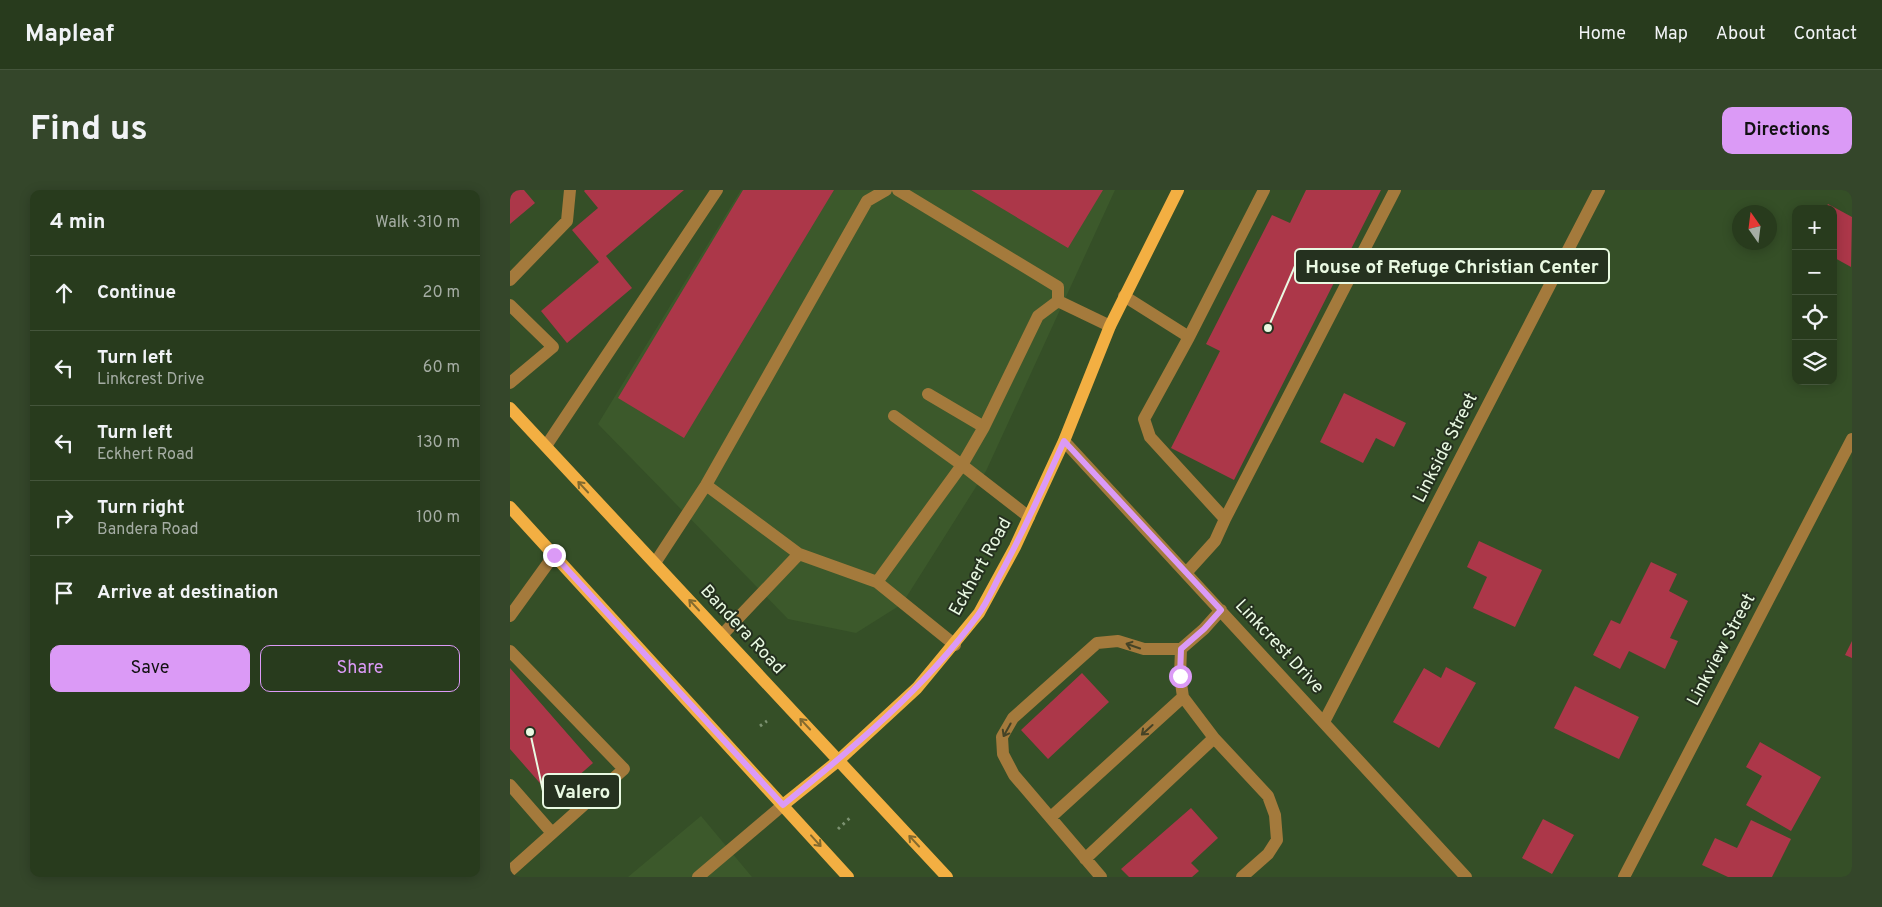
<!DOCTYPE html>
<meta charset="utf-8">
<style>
body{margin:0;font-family:Overpass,sans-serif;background:#34462a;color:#f1f3f6}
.controls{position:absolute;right:15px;top:15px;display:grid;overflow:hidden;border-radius:10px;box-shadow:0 2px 12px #0003}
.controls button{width:45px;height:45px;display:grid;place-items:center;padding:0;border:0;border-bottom:1px solid #44553b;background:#283b1d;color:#f1f3f6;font:25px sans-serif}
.compass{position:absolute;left:1222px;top:15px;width:45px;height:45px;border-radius:50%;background:#283b1d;box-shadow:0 2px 12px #0003;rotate:346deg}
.stop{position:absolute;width:15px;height:15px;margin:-11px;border:4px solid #db9af6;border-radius:50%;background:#fff}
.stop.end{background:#db9af6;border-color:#fff;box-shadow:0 1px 5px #0008}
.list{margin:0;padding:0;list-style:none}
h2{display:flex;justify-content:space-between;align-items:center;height:65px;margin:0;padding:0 20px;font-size:21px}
h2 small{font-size:16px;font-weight:400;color:#a5ada4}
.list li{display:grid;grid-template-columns:32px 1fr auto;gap:15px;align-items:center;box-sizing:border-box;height:75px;padding:0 20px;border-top:1px solid #44553b}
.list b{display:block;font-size:19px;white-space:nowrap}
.list p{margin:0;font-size:16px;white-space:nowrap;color:#a5ada4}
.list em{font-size:16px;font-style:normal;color:#a5ada4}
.actions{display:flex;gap:10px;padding:15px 20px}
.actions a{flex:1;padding:11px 0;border:1px solid #db9af6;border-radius:10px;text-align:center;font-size:18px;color:#db9af6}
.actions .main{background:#db9af6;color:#111}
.icon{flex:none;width:28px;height:28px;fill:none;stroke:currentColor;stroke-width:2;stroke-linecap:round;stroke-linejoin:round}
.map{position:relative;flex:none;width:1342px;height:687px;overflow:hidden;border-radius:10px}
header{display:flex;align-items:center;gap:30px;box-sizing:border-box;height:70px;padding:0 25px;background:#283b1d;border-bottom:1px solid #44553b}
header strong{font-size:24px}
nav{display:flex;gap:28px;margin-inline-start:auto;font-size:18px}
.intro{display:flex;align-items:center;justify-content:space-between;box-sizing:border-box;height:120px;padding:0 30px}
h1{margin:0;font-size:35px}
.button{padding:12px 22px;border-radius:10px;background:#db9af6;color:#111;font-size:18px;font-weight:700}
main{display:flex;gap:30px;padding:0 30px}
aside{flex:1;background:#283b1d;border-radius:10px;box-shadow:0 2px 12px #0003}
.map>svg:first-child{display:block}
.built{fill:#3c592b}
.building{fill:#ac3749}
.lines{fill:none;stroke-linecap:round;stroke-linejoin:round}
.path{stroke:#7c9271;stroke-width:3;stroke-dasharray:2.5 4;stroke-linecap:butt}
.minor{stroke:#a47a3c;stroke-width:12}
.major{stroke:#f3af42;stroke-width:12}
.oneway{stroke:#826a2f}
.oneway2{stroke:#454326}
.route{stroke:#db9af6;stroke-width:6}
.labels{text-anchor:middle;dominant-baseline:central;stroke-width:4;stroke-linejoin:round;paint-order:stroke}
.street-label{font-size:18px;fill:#e9f9e2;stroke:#25311f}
.leader{fill:none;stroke:#e9f9e2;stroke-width:2}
.callout-dot{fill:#e9f9e2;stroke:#25311f;stroke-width:2}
.callout{fill:#25311f;stroke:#e9f9e2;stroke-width:2}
.callout-label{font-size:19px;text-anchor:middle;font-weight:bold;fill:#e9f9e2}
</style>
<header>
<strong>Mapleaf</strong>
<nav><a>Home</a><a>Map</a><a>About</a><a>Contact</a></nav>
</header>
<div class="intro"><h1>Find us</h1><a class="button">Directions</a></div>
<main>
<aside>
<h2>4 min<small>Walk · 310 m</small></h2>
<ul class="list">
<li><svg class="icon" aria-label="ahead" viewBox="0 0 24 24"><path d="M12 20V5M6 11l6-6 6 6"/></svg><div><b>Continue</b></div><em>20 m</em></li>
<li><svg class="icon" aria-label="left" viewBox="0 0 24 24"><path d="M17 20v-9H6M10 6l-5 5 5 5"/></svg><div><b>Turn left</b><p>Linkcrest Drive</p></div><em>60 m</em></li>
<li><svg class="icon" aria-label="left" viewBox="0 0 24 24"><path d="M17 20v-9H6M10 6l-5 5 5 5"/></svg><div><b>Turn left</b><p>Eckhert Road</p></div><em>130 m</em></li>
<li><svg class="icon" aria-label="right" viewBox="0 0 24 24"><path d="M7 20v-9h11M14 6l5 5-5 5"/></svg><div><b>Turn right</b><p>Bandera Road</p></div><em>100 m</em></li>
<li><svg class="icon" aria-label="arrive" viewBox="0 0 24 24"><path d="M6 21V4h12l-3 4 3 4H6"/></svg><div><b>Arrive at destination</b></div></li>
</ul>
<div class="actions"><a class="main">Save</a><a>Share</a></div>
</aside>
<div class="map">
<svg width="1342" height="687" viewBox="0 0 1342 687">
<rect width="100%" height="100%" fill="#354f27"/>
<path class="built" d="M231 0H605L476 281 392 414 346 443 278 429 88 234Z
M191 626 242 687H118Z"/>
<path class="building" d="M0 0H14L25 13 0 34Z
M75 0H174L96 66 122 98 57 153 31 121 89 72 62 40 88 18 74 1Z
M233 0H324L174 248 108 208Z
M461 0H593L558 58Z
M796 0H871L724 290 661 258 710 161 696 154 762 25 780 33Z
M1318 14 1342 27 1341 77 1323 67V19H1315Z
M834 203 896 233 884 257 866 248 853 273 810 252Z
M969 351 1032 380 1005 437 963 418 977 387 957 377Z
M1141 372 1167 384 1159 401 1178 411 1160 448 1168 451 1155 479 1119 461 1110 479 1083 465 1101 430 1110 434Z
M1342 451V468L1335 465Z
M936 477 966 493 929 558 883 532 914 478 931 488Z
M0 478 83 573 43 608 0 559Z
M572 483 599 512 538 569 511 540Z
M1065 496 1129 527 1109 569 1044 538Z
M1250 552 1311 587 1281 641 1236 615 1252 586 1236 577Z
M681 618 708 648 681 673 689 681 682 687H619L611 679Z
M1033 629 1064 645 1042 684 1012 668Z
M1241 630 1281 649 1262 687H1218L1192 675 1205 648 1227 658Z"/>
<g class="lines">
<path class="path" d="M250 536 257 531
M328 639 342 626"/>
<path class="minor" d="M388 0 548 97V111L600 136
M0 90 57 31 60 0
M614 106 679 147 634 229 640 247 715 329 705 351 676 383
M0 115 43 157 0 193
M679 147 754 0
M418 204 474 237
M384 226 452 275 474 237 528 126 548 111
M554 251 956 687
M36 256 207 0
M196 295 289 364 212 445
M715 329 885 0
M289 364 367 392
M145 373 196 295 357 11 376 0
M0 426 44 365
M445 455 367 392 452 275 519 327
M671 459 670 486 673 507 704 548 758 606 765 625 767 650 758 664 732 687
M0 461 114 579 0 681
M814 532 1089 0
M0 595 42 643
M541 627 673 507
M575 669 704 548
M188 687 273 615
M591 687 504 585 493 564 492 547 503 528 587 453 608 451 634 459H671L694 439 711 420
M1114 687 1342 249"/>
<path class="major" d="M0 218 437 687
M0 317 338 687
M273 615 329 570 407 498 469 423 505 357 554 251 600 136 668 0"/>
</g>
<defs><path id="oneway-shaft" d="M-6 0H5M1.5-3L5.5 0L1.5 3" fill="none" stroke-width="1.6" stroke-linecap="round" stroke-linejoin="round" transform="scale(1.25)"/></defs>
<g class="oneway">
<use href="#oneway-shaft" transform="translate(73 297) rotate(-133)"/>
<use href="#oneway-shaft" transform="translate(184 415) rotate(-133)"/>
<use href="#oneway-shaft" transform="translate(295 534) rotate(-133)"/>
<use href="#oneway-shaft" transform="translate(306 651) rotate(48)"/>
<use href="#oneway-shaft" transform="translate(404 651) rotate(-133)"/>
</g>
<g class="oneway2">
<use href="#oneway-shaft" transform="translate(623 456) rotate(-161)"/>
<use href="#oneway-shaft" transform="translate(497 540) rotate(119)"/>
<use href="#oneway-shaft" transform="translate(637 540) rotate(138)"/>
</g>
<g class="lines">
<path class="route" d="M44 365 273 615C343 558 414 499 468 425 477 413 483 398 490 385 514 341 534 296 554 251L711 420 694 439 671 459 670 486"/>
</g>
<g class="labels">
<g class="street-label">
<text transform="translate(936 258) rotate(-63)">Linkside Street</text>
<text transform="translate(471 377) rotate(-61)">Eckhert Road</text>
<text transform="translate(232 440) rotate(47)">Bandera Road</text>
<text transform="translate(769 457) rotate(47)">Linkcrest Drive</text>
<text transform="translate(1212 460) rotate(-62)">Linkview Street</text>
</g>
</g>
<path class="leader" d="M758 138L785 76M20 542L33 601"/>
<g class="callout-dot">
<circle cx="758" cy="138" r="5"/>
<circle cx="20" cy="542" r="5"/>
</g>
<g class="callout">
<rect x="785" y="59" width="314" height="34" rx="5"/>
<rect x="33" y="584" width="77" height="34" rx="5"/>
</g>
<g class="callout-label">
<text x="942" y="83">House of Refuge Christian Center</text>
<text x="72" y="608">Valero</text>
</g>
</svg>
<div class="controls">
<button>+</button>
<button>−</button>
<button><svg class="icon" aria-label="locate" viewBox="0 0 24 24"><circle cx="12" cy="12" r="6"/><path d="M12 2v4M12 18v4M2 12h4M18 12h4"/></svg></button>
<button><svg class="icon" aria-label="layers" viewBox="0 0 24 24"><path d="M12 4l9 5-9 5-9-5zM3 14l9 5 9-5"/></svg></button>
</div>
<svg class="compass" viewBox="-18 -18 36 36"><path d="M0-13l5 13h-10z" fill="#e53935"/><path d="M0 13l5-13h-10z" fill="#a5ada4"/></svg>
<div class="stop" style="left:670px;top:486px"></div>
<div class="stop end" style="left:44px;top:365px"></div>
</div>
</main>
